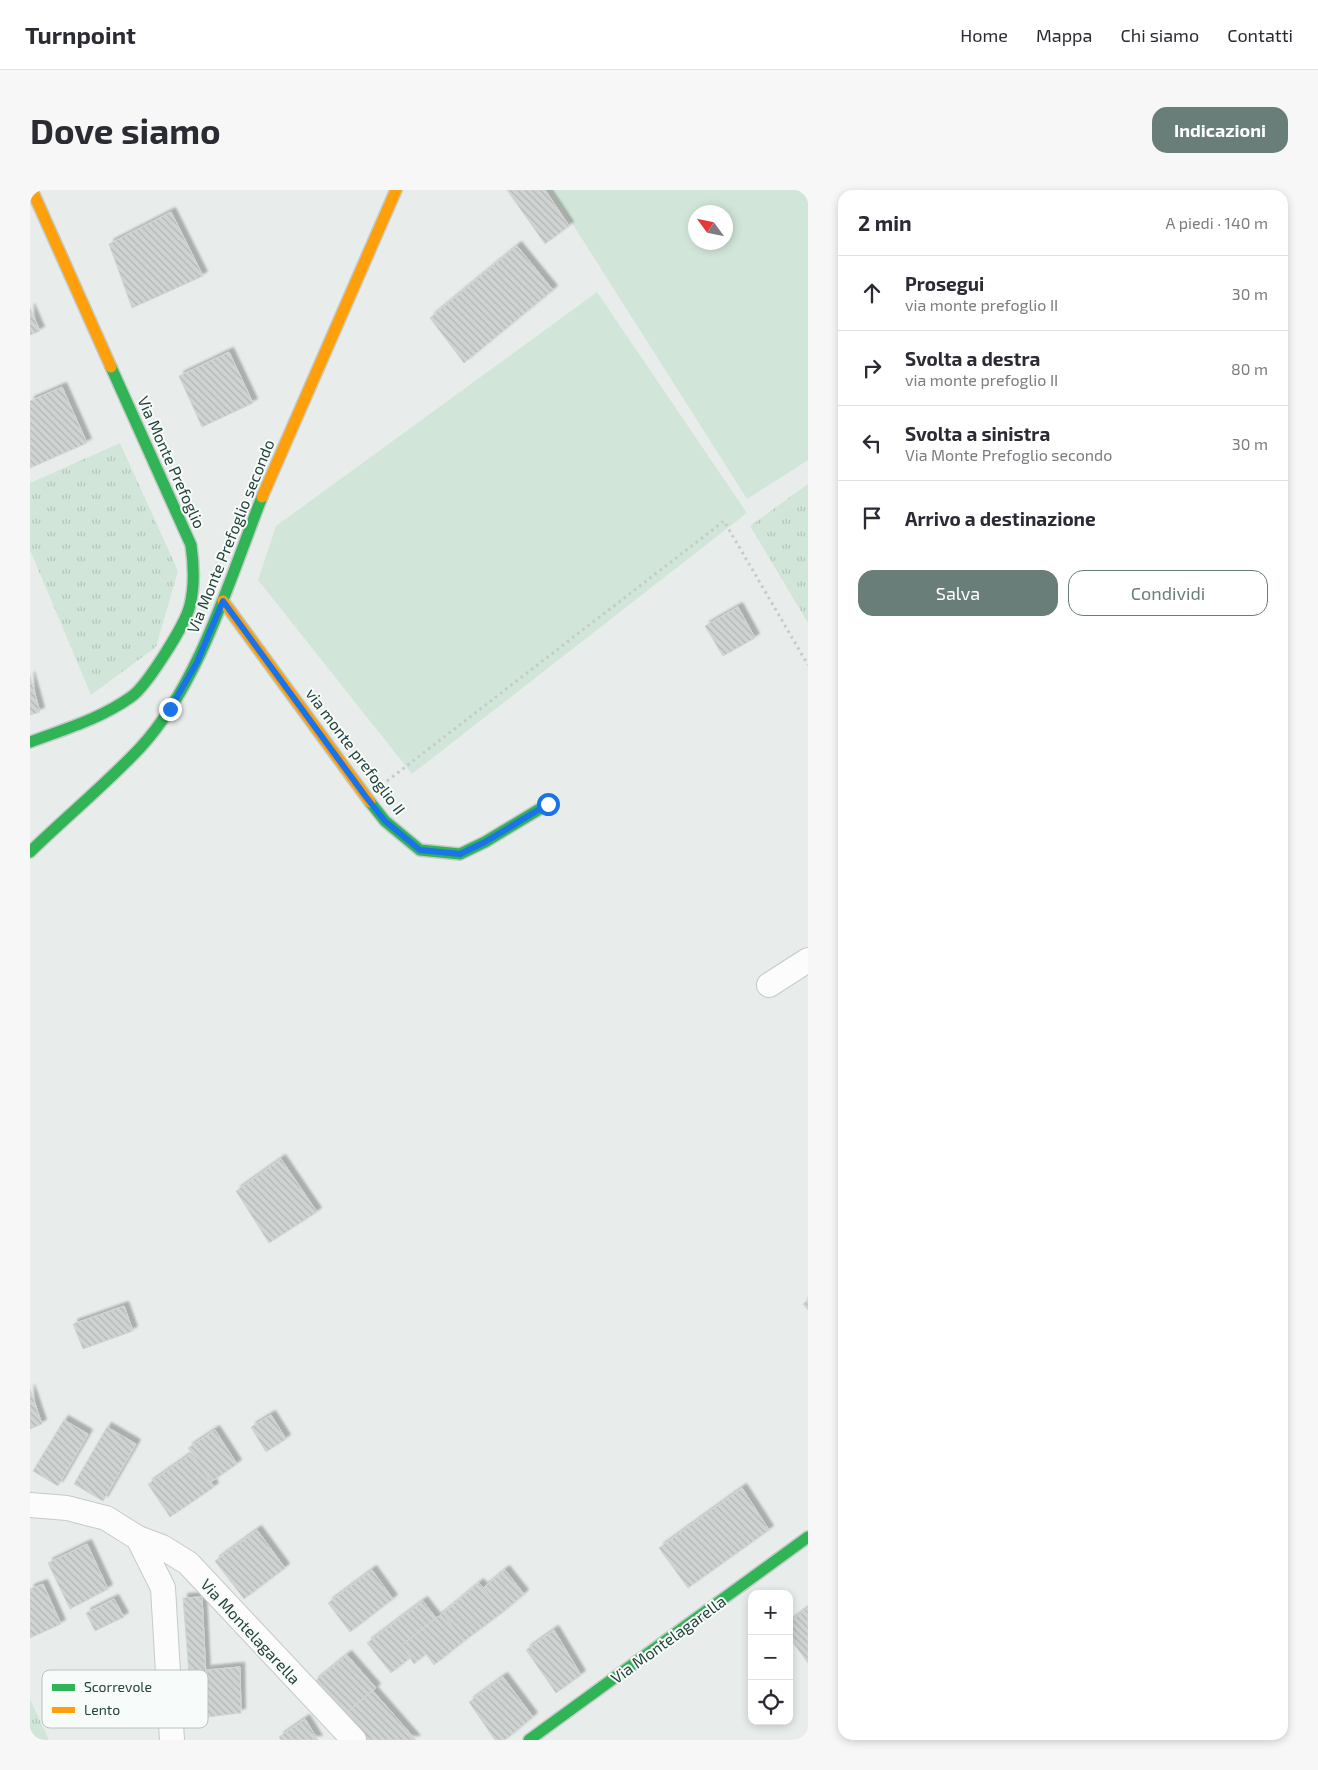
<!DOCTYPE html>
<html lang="it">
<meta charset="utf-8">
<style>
body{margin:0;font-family:"Exo 2",sans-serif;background:#f7f7f7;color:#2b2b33}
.controls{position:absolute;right:15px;bottom:15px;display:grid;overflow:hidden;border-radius:10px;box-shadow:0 2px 8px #0003}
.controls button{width:45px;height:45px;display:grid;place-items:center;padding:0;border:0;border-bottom:1px solid #e1e1e2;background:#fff;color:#2b2b33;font:25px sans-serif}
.compass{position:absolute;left:658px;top:15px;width:45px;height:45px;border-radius:50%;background:#fff;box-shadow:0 2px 8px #0003;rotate:303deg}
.stop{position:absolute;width:15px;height:15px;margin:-11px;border:4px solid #1a73e8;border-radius:50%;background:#fff}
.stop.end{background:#1a73e8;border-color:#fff;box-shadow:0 1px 5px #0008}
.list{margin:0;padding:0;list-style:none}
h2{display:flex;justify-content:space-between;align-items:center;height:65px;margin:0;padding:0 20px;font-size:21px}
h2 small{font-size:16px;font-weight:400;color:#7c7c81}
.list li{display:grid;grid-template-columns:32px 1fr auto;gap:15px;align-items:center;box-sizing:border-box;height:75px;padding:0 20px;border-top:1px solid #e1e1e2}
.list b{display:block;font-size:19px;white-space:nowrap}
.list p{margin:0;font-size:16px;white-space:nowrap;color:#7c7c81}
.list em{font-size:16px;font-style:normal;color:#7c7c81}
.actions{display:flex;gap:10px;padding:15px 20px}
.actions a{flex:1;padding:11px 0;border:1px solid #697e78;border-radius:15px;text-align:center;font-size:18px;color:#697e78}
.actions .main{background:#697e78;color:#fff}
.icon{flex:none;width:28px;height:28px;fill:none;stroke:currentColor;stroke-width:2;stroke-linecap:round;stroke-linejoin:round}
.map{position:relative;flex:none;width:778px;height:1550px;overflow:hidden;border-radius:15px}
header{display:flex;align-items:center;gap:30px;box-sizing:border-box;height:70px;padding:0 25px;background:#fff;border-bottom:1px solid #e1e1e2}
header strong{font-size:24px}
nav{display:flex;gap:28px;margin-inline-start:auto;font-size:18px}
.intro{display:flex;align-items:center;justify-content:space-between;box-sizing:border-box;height:120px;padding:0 30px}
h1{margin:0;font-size:35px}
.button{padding:12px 22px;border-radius:15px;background:#697e78;color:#fff;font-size:18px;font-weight:700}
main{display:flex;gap:30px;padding:0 30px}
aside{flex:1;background:#fff;border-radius:15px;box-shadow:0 2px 8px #0003}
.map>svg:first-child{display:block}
.grass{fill:url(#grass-tufts)}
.pitch{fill:#d1e6d8;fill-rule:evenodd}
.building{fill:url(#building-back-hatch);stroke:#d1d6d4;filter:url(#shadow)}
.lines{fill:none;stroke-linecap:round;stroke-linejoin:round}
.street-casing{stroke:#c5cac8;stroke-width:26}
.fast-casing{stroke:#c3cbc8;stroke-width:14}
.slow-casing{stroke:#c3cbc8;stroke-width:14}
.path{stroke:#c3ccca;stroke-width:3;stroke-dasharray:2.5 4;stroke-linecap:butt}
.street{stroke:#fcfcfc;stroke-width:24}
.fast{stroke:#30b455;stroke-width:11}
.slow{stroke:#ff9f0a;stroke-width:11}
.route{stroke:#1a73e8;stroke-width:6}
.labels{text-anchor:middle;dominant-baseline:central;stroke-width:4;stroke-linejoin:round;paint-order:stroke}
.street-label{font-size:16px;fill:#24423a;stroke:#f7fbf9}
.key{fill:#f7fbf9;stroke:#b8c4c0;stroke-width:1}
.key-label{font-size:14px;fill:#24423a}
</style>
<header>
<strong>Turnpoint</strong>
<nav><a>Home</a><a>Mappa</a><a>Chi siamo</a><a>Contatti</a></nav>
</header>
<div class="intro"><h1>Dove siamo</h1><a class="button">Indicazioni</a></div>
<main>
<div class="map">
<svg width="778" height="1550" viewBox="0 0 778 1550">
<defs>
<pattern id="grass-tufts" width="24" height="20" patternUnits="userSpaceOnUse" patternTransform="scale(1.25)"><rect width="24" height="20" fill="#d1e6d8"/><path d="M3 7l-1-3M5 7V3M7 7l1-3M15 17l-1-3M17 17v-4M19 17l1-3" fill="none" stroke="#b3c6ba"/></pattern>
<pattern id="building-back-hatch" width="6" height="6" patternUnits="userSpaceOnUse" patternTransform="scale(1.25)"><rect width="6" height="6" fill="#cfd4d2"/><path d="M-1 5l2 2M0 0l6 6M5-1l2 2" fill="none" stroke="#b2b7b5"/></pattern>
<filter id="shadow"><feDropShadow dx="4.5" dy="-4.5" stdDeviation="1" flood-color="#0004"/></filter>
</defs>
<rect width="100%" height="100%" fill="#e8edeb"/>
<path class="grass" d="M90 253 148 381 126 457 61 505 0 360V293Z
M778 294V433L720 336Z
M0 1509 19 1550H0Z"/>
<path class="pitch" d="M521 0H778V270L717 309ZM666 22H696V52H666Z
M567 102 717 323 382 584 228 390 246 336Z"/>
<path class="building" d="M477 0H515L539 36 515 54Z
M141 22 173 86 102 118 79 54Z
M487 56 523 100 434 173 400 128Z
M0 118 10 141 0 145Z
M199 162 223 213 172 237 149 186Z
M32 197 57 253 0 278V211Z
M708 417 725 448 693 466 675 436Z
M0 486 10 522 0 525Z
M251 969 287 1022 239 1053 206 1001Z
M778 1110V1120L773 1114Z
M94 1116 103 1141 53 1159 43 1134Z
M0 1199 12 1234 0 1239Z
M241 1225 256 1249 236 1262 221 1237Z
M34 1230 58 1244 28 1296 3 1281Z
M77 1237 106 1254 73 1311 44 1294Z
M185 1240 207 1274 181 1292 158 1258Z
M162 1263 184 1297 140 1327 118 1294Z
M712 1298 739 1340 658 1398 629 1358Z
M227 1340 255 1378 214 1409 185 1371Z
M57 1354 78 1399 40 1419 18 1373Z
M342 1380 363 1409 320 1442 298 1413Z
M475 1380 494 1404 473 1422 453 1398Z
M449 1393 473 1422 433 1452 413 1423Z
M13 1394 31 1434 0 1448V1399Z
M172 1407 177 1506 161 1509 153 1408Z
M84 1409 94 1427 65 1441 56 1423Z
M393 1411 406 1428 372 1455 380 1468 361 1483 337 1453Z
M778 1418V1473L759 1447V1432Z
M413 1423 433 1452 404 1475 396 1464 384 1474 372 1455Z
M524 1440 551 1485 526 1503 496 1460Z
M317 1465 346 1498 313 1526 284 1492Z
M210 1477 211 1523 177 1527V1480Z
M473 1487 503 1527 475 1550H465L439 1512Z
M342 1500 386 1550H335L313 1526Z
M275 1529 288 1550H251L249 1547Z"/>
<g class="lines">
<g class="street-casing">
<path id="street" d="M739 795 778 770
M0 1315 37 1318 76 1328 108 1348 133 1398 142 1550
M108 1348 132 1357 158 1373 324 1550"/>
</g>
<g class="fast-casing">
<path id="fast" d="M0 552C35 539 70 529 101 507 116 497 156 434 160 415 165 395 164 376 161 355L81 177
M340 612 355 631 390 660 430 664 455 652 518 614
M0 662C36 627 76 594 110 558 170 493 200 388 232 307
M499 1550 778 1347"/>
</g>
<g class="slow-casing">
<path id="slow" d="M2 0 81 177
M232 307 366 0
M193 411 340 612"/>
</g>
<path class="path" d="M357 591 694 331 778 475"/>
<use href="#street" class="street"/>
<use href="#fast" class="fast"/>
<use href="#slow" class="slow"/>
</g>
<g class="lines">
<path class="route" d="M140 519 167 472 193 411 336 607 355 631 390 660 430 664 455 652 518 614"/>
</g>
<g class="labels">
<g class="street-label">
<text transform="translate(142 272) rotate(66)">Via Monte Prefoglio</text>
<text transform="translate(200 346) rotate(-68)">Via Monte Prefoglio secondo</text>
<text transform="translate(326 561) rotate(53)">via monte prefoglio II</text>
<text transform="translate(221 1441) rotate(47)">Via Montelagarella</text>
<text transform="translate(638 1449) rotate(-36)">Via Montelagarella</text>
</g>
</g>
<rect x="12" y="1480" width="166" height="58" rx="8" class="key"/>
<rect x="22" y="1494" width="23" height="7" fill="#30b455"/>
<rect x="22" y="1517" width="23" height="6" fill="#ff9f0a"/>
<g class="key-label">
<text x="54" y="1502">Scorrevole</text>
<text x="54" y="1525">Lento</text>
</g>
</svg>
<div class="controls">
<button>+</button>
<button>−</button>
<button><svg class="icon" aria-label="locate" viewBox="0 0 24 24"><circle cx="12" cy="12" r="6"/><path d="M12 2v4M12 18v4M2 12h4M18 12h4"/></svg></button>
</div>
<svg class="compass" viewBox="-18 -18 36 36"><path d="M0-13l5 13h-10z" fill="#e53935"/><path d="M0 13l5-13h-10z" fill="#7c7c81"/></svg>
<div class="stop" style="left:518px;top:614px"></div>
<div class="stop end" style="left:140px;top:519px"></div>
</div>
<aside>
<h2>2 min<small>A piedi · 140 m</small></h2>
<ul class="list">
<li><svg class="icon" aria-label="ahead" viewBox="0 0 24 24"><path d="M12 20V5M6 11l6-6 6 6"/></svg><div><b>Prosegui</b><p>via monte prefoglio II</p></div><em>30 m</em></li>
<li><svg class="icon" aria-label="right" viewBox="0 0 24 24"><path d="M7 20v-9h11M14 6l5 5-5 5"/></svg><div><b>Svolta a destra</b><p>via monte prefoglio II</p></div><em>80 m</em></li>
<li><svg class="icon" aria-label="left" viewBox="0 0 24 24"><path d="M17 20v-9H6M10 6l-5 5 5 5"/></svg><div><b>Svolta a sinistra</b><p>Via Monte Prefoglio secondo</p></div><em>30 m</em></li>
<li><svg class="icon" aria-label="arrive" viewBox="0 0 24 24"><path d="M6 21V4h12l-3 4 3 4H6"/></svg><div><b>Arrivo a destinazione</b></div></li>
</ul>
<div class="actions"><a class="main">Salva</a><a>Condividi</a></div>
</aside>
</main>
